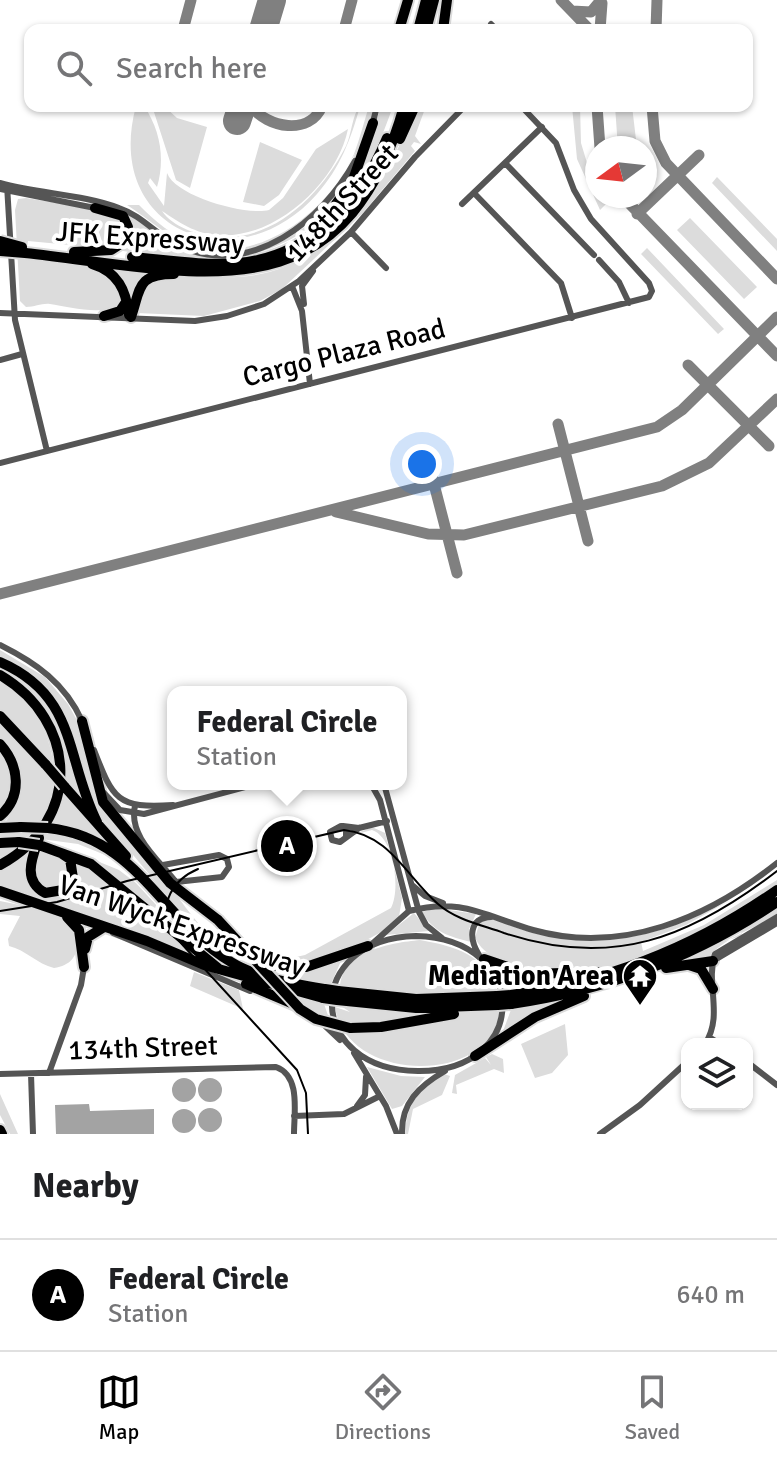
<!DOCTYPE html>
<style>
body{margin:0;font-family:Signika,sans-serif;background:#f6f6f6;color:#202124}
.controls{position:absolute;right:24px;bottom:24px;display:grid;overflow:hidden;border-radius:16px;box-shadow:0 2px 6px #0004}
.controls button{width:72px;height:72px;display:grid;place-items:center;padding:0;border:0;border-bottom:2px solid #e0e0e0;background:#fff;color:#202124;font:40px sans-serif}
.compass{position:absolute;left:585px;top:136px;width:72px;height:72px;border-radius:50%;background:#fff;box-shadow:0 2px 6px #0004;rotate:255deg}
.you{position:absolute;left:422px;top:464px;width:28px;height:28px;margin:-20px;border:6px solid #fff;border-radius:50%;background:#1a73e8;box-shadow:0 0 0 12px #1a73e833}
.badge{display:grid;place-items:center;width:52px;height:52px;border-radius:50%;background:#000;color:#fff;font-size:26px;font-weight:700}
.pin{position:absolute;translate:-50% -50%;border:4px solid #fff;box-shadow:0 2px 8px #0006}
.popup{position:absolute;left:167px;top:686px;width:240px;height:104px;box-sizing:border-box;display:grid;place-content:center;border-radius:16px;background:#fff;filter:drop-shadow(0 2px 6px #0005);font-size:26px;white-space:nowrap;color:#757577}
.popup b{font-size:30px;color:#202124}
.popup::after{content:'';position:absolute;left:50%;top:100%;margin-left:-16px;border:16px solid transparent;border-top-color:#fff}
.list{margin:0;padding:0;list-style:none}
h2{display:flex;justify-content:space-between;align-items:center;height:104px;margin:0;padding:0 32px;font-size:34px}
h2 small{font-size:26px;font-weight:400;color:#757577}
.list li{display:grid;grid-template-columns:52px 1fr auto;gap:24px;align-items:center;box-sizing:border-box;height:112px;padding:0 32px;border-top:2px solid #e0e0e0}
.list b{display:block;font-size:30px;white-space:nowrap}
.list p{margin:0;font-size:26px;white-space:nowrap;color:#757577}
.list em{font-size:26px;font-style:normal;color:#757577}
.icon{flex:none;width:44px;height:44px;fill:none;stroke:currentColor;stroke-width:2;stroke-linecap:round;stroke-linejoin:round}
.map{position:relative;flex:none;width:777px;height:1134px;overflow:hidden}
.search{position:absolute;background:#fff;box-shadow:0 2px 6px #0004;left:24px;right:24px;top:24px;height:88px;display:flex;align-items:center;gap:20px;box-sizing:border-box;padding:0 28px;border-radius:16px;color:#757577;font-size:30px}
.sheet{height:216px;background:#fff}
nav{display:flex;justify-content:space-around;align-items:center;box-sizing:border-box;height:112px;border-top:2px solid #e0e0e0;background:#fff;font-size:22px;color:#757577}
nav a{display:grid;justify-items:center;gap:4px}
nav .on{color:#000}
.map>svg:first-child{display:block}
.green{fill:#dcdcdc}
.water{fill:#a3a3a3}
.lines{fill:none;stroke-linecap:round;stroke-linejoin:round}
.taxiway{stroke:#808080;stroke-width:11}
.runway{stroke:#808080;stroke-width:28}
.highway-casing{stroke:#dbdbdb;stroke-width:14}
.minor{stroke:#555;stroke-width:6}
.highway{stroke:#000;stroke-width:10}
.tram{stroke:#000;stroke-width:2}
.highway-bridge-casing{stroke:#dbdbdb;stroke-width:14;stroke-linecap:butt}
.highway-bridge{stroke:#000;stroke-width:10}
.labels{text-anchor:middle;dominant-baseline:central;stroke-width:8;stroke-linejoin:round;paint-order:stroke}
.street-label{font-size:28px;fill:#000;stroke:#fff}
.poi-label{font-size:28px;font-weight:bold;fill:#000;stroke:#fff;text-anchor:end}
</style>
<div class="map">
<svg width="777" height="1134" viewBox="0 0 777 1134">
<rect width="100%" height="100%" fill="#fff"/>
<path class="green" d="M136 106H144C161 131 165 160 157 187L150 178 148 183 164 206 167 173C176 197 248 216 269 210L283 198 316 149 348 129C337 183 274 240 218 235 195 234 179 222 162 211 173 227 197 235 216 237 275 242 322 193 346 146 352 133 352 115 360 106 351 139 340 168 317 194 237 285 102 231 136 106Z
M152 106H164L177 118 207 127 190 188 176 180Z
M369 106H375C352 180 285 274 195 247 169 239 149 219 127 205H139C155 221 172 236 194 244 259 267 329 210 354 154 360 138 364 122 369 106Z
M381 106H393C381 141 368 170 345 198L366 154Z
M418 106H426L415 136 421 144 414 142 411 146 415 151 362 214 282 289 260 301 204 316 137 313 143 286C173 268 204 279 238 277 335 271 383 185 418 106Z
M572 106H580L581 143 597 196H601L606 204 600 210 577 159Z
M615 106H632L637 148H618Z
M260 142 302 160 279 195 264 206 243 202Z
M717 177 777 239V251L712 183Z
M26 198 113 212 124 223 122 241 102 248 28 241 25 259C68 266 103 253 122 300L119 306C100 315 68 307 50 304 42 303 35 307 26 307L20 301 15 210 18 199Z
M329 206H334C268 272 203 263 117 250L128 241 122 210C200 264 255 277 329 206Z
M690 218 757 287 744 299 677 230Z
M647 248 724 329 718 334 641 254Z
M114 266 153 274 130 308 112 270Z
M0 650 45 677 68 704 78 722 94 781 186 908 202 928 233 948 287 959 305 955 391 908C401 889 394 837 372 830L353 835 372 827 385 833 402 898 399 917C389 929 373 937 358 944 300 976 248 971 196 930L92 806 73 738 56 701 45 688 0 658Z
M0 664 26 678 57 712 79 794 65 782 125 863 78 844 41 839 34 847 75 852 119 870 136 883 179 930 229 966 0 884V869L37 841 59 804 61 743 38 700 0 670Z
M0 683C68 722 75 821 0 857V830L19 802 21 783 18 763 0 738V719L53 767 0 710Z
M0 746 15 786 0 820Z
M777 880V885C705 930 602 996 514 965 498 960 483 954 475 938L480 921 488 918C506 922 523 932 542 935 620 951 683 928 750 889L686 925 641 942 643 951 704 925Z
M0 901 49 911 69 921C79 941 83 963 54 968 37 964 26 950 9 946L8 939 20 916 0 914Z
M436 908 476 914 469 929 471 942C450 937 433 932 422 912Z
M777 909V915C757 927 719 940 708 959L684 962 709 946 738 937 742 934 740 930Z
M414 913 429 931 386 935Z
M420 940C454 946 487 955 497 991L415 994 340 987C342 951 390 943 420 940Z
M341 961 331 984 325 985 287 976Z
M496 967 504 971 567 980 511 991 506 989Z
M194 972 239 990 243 1009 190 986Z
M273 990 323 1001 333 1030Z
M581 995 502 1034 512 1007Z
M338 1004 385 1011H500C492 1086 346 1084 335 1007L350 1012Z
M565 1024 568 1055 552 1073 535 1078 521 1044Z
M492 1054 503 1059 504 1073 494 1069 456 1085 457 1094 452 1093 455 1075 485 1058 491 1065 486 1057Z
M367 1067 401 1076 425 1077 402 1106 392 1109Z
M444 1074 450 1076 442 1095 413 1109 408 1134H405C406 1104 419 1089 444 1074Z
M0 1094 18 1134H10L0 1115Z"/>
<path class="water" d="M198 1090a12 12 0 1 1 24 0a12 12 0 1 1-24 0Z
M172 1090a12 12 0 1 1 24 0a12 12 0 1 1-24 0Z
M89 1104 90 1111 154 1109V1134H56L55 1105Z
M198 1120a12 12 0 1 1 24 0a12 12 0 1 1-24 0Z
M172 1121a12 12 0 1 1 24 0a12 12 0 1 1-24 0Z"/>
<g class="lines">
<path class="taxiway" d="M561 0 590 30
M269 8 272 30
M572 11 591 12 601 0
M183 30 191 0
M344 30 352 0
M600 30 602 3
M656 30 657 0
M251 106C267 128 310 136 322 106
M597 106 600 148
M652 106 655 141 666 163 777 279
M622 196 777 356
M637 214 699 155
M688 365 769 446
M558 424 588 541
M427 457 457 573
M336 512 428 534 464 535 662 486 709 463 777 399
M0 594 657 427 682 410 777 317"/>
<path class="runway" d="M263 30 272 0
M237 121 242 106"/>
<g class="highway-casing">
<path id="highway" d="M399 30 408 0
M418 30 426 0
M426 30 434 0
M443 30 447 0
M400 139 415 106
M329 214 353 180 373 123
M74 252 111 250 125 241 128 227 123 216 95 208
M25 253C198 272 344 321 404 106
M132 257C167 260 203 266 238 263 309 257 361 201 387 138
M92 264C118 272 126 290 129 315
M104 316 120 311 126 302
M131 317C141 289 136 274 174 274
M0 662C78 696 65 758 97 822
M0 675C78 721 83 820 0 865
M0 716 46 765
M82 721 103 802 170 883 218 920
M0 744C19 765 23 796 0 816
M64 786 126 856
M0 828 21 827
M48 828C138 837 162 921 231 962 257 978 295 984 325 989
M39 838C32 858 22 880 45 893L63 890 73 878 70 859 61 853
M0 843 19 842
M39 845 91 864 218 968
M0 891 147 941 204 965 323 998
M67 917 79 930 84 967
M85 949 88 937 104 927
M484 959 528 974 597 972
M258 965 306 967 368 946
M689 965 701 969 713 989
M666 968 713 961
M246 984 298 1006
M338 991 416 999 497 996
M511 995C607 982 697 946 777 890
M337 1000 416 1008 498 1005
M511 1004C607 990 697 956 777 902
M350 1028 381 1027 454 1014
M475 1056 535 1017 584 996
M0 1130 2 1134"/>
</g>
<path class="minor" d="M491 24 497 30
M372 126 377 106
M505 163 594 255
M0 183C39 194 82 194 119 208 143 216 158 237 181 247 253 277 322 221 355 161
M7 185 15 320 47 451
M0 189 95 208
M474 193 561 283 572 318
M462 204 542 127
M351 232 386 268
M599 260 619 282 629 303
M292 286 302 311 310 384
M304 304 302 286 313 271
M0 313 195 321 227 316 264 304 299 281 351 232 415 157 465 106
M0 360 22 354
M0 463 649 297 652 291 649 283 591 219 574 190 556 143 521 106
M0 645C36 663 65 683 82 721
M94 750C113 799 117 809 173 805
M371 784 380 800 409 911
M384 784 419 912 426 925 442 938
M104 793 120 810 144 814 257 784
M135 806C128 836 159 860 176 882L222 877 229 867 227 859 219 855 163 865
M343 826 359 828 387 821
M346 837V830L341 826 330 832 332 840 340 842 359 828
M412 885 425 896 443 903
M409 911C461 897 485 916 533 930 622 955 708 918 777 863
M113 933 250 991
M416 936C531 939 531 1072 418 1071 306 1071 301 939 416 936Z
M373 943 409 911
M479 955C469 939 468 918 491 917
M713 961 777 923
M322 1023 340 1040
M709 1037 720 1044
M705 1044C724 1015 705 984 715 954L777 917
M354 1053 386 1106 397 1134
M747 1062 777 1085
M49 1073 81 985 84 967
M0 1074 276 1067C301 1076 294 1112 294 1134
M31 1074 33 1134
M357 1106 365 1095 366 1077
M294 1116 344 1114 380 1096
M402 1134C401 1103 419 1086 445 1071
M600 1134 640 1105 687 1062"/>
<use href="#highway" class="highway"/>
<path class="tram" d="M198 869C172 880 160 903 169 930L297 1070 306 1093 308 1134
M0 911 57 902 127 881 344 830C390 835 406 876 438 904 456 920 482 925 504 933 612 969 690 938 777 871"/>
<g class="highway-bridge-casing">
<path id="highway-bridge" d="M0 241 22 247
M0 251 25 253
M46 765 64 786
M21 827 48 828
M19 842 39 845
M218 920 300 1009 316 1019 350 1028
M325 989 338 991
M497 996 511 995
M323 998 337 1000
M498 1005 511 1004"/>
</g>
<use href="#highway-bridge" class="highway-bridge"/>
</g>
<defs>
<g id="temple-pin" transform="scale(1.8)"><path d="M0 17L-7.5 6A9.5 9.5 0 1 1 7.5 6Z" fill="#000" stroke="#fff"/><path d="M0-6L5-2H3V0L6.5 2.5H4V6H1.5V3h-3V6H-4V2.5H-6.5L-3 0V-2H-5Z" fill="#fff"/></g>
</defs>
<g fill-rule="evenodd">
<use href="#temple-pin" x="640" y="976"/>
</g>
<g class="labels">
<g class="street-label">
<text transform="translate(342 203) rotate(-47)">148th Street</text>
<text transform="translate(150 238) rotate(4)">JFK Expressway</text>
<text transform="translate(344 353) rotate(-14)">Cargo Plaza Road</text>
<text transform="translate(182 926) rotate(19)">Van Wyck Expressway</text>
<text transform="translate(143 1048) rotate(-2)">134th Street</text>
</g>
<g class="poi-label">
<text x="614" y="976">Mediation Area</text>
</g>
</g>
</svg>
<div class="controls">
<button><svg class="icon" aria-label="layers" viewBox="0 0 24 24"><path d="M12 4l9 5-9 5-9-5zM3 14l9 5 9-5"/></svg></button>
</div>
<svg class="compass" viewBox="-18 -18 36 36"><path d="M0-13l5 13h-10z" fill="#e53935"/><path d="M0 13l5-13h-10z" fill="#757577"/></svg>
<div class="you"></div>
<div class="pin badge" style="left:287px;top:846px">A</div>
<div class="popup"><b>Federal Circle</b>Station</div>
<div class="search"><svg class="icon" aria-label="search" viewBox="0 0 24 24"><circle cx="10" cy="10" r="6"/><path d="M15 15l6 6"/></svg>Search here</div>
</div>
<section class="sheet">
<h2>Nearby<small></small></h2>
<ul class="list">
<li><span class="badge">A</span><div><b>Federal Circle</b><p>Station</p></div><em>640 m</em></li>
</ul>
</section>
<nav>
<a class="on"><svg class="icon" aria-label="map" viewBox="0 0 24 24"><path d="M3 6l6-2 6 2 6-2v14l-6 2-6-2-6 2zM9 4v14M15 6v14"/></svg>Map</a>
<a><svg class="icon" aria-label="directions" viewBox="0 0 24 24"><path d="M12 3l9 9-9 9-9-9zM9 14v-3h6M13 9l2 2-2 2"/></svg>Directions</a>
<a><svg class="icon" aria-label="saved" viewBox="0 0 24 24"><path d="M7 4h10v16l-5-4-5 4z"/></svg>Saved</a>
</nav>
